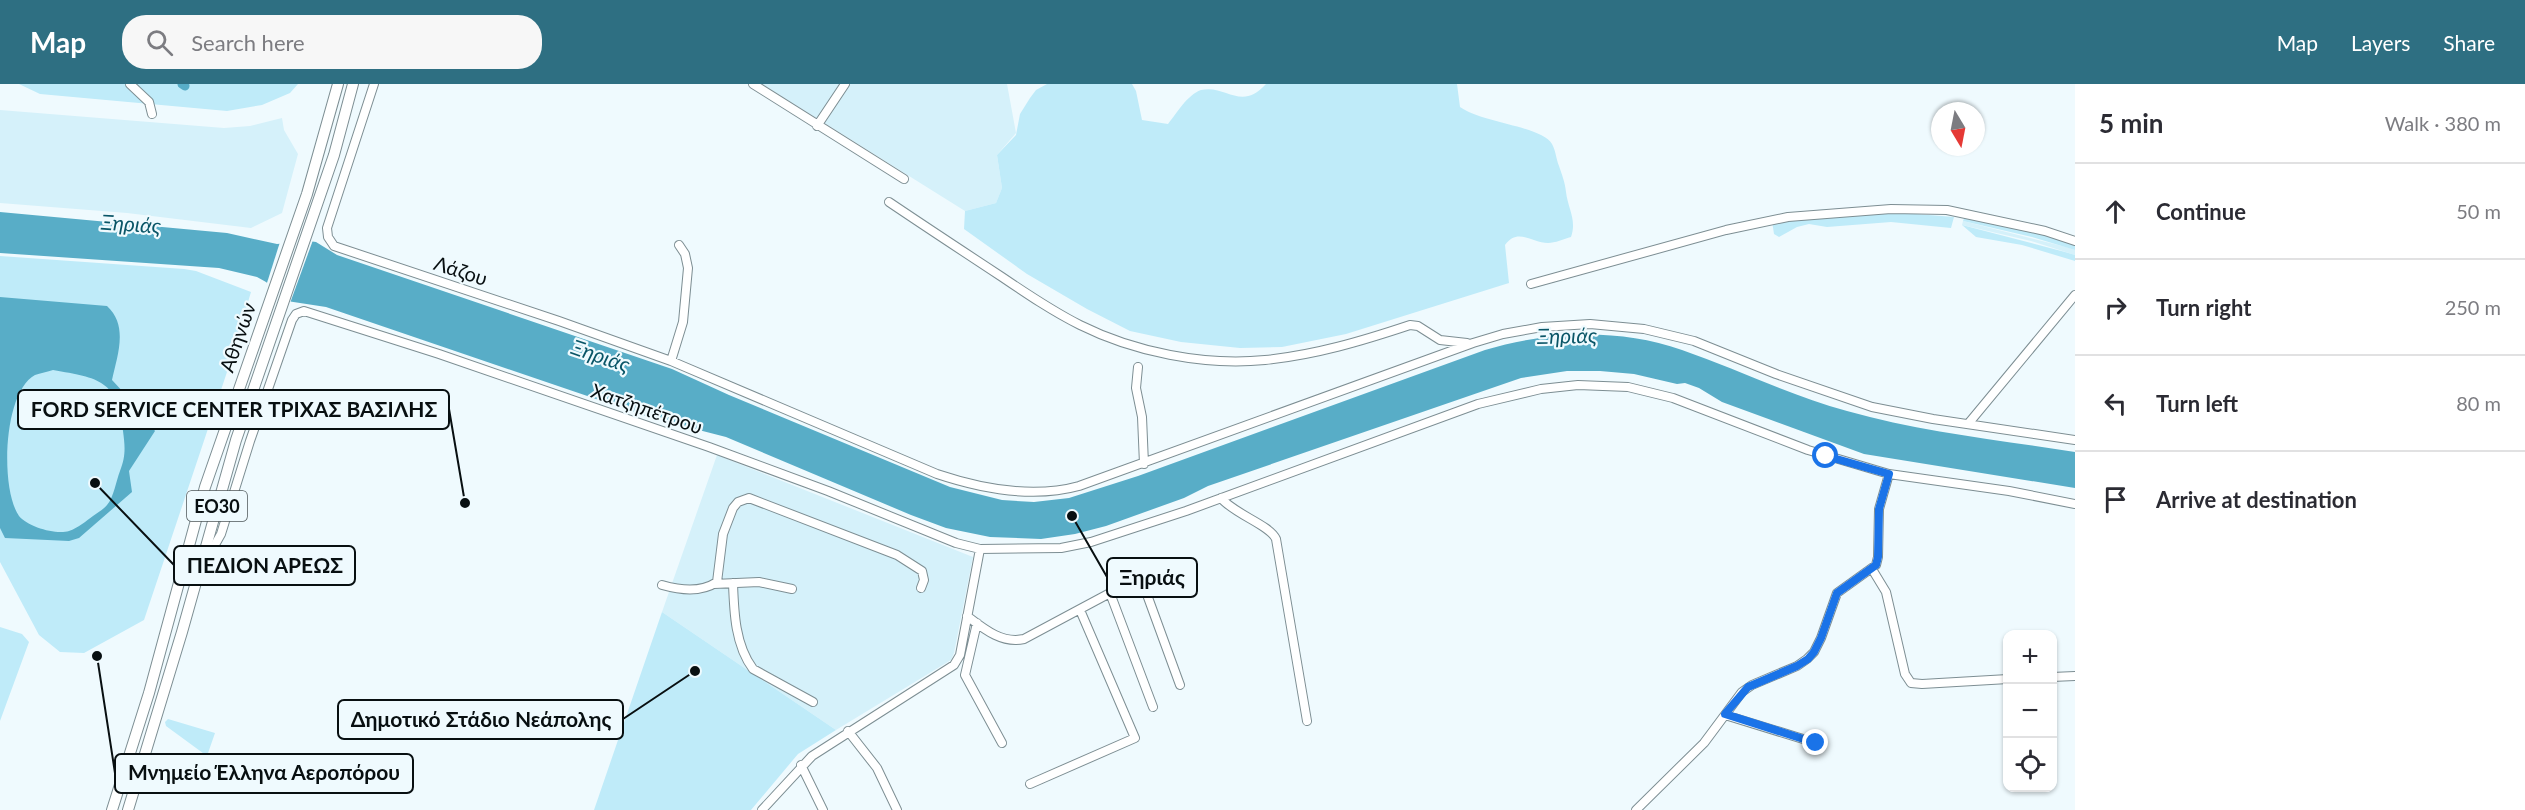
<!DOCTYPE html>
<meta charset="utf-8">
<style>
body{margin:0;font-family:Lato,sans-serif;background:#f7f7f7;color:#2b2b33}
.controls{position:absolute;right:18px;bottom:18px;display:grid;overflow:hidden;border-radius:12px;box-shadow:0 2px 4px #0004}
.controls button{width:54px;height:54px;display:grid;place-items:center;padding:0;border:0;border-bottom:2px solid #e1e1e2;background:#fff;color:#2b2b33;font:30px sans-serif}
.compass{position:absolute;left:1931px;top:18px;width:54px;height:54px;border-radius:50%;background:#fff;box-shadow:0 2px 4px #0004;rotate:170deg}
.stop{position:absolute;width:18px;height:18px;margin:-14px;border:4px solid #1a73e8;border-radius:50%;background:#fff}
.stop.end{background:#1a73e8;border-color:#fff;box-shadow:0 2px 6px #0008}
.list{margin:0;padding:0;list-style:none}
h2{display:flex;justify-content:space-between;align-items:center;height:78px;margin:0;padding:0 24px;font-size:26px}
h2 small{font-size:20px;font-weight:400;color:#7c7c81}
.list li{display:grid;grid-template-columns:39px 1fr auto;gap:18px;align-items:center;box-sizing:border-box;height:96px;padding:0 24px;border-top:2px solid #e1e1e2}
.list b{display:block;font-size:22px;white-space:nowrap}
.list em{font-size:20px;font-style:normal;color:#7c7c81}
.icon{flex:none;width:33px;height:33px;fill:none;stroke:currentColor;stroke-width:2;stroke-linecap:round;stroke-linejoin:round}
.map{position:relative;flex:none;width:2075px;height:726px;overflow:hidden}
header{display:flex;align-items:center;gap:36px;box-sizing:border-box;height:84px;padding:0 30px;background:#2e6f82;color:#fff}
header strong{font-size:28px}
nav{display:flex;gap:33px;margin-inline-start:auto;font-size:21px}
.search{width:420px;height:54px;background:#f7f7f7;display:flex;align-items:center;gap:15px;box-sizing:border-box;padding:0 21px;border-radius:24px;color:#7c7c81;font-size:22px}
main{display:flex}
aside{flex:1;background:#fff}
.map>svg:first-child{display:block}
.built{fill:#d5f1fa}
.green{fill:#bfebf9}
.water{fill:#58adc7;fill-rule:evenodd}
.pier{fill:#effafe}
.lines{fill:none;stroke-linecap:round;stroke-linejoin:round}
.canal{stroke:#58adc7;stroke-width:9}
.minor-casing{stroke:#7d8e93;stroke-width:10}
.major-casing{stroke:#7d8e93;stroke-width:12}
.minor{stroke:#fff;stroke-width:8}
.major{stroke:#fff;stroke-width:10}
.route{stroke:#1a73e8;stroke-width:8}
.labels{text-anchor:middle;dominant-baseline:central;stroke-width:4.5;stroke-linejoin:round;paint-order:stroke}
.shield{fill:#effafe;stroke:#4d5658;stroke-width:1.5}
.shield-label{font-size:18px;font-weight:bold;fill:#080f11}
.street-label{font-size:20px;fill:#080f11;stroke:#effafe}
.water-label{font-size:21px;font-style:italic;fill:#095567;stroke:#effafe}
.leader{fill:none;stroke:#080f11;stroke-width:2}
.callout-dot{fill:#080f11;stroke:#effafe;stroke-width:2}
.callout{fill:#effafe;stroke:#080f11;stroke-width:2}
.callout-label{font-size:21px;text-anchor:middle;font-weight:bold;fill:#080f11}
</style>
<header>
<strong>Map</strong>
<div class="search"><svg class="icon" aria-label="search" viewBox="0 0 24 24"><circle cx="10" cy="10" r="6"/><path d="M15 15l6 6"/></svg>Search here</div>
<nav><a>Map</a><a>Layers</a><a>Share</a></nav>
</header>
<main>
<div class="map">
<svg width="2075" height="726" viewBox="0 0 2075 726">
<rect width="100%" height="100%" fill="#effafe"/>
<path class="built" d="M762 0H1007L1016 49 997 71 1002 104 996 119 965 127Z
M0 26 224 44 250 42 282 34 284 46 298 70 282 129 251 144 127 129 0 119Z
M1963 137 2066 163 2075 166V171L2031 157 1962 141Z
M717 371 973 473 954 569 951 576 836 646 662 528Z"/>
<path class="green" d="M19 0H298L290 9 262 21 227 27 40 10Z
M1047 0H1132L1136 7 1142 36 1168 40C1177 29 1187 11 1201 6 1226 0 1241 28 1266 0H1457L1460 23C1482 39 1542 42 1552 60 1556 67 1556 75 1559 82 1562 91 1565 98 1566 108 1568 125 1577 136 1571 153 1564 155 1555 159 1548 159 1531 159 1518 143 1505 161L1509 199 1346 250 1282 263 1240 264 1181 258 1130 247 1087 225 1027 190 964 145 965 127 996 119 1002 104 997 71 1016 51 1020 30 1030 14 1036 6Z
M1880 122 1916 130 1954 133 1951 144 1891 138 1827 143 1809 140 1797 143 1779 153 1774 150 1772 137 1817 126Z
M1965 132 2034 148 2075 160V166L2032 153 1963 137Z
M1962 141 2065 168 2075 171V177L2022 161 1976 153Z
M0 172 184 185 196 187 251 208 228 285 144 536 84 569 60 568 39 551 0 478Z
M662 528 836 646 798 670 751 726H594Z
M0 543 22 550 29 558 0 637Z
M168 635 215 649 207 672 166 642 165 638Z"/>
<path class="water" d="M0 128 227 149 277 160 309 157 316 158 337 171 672 285 729 311 950 403 1002 416 1034 418 1069 414 1138 392 1485 266C1549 247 1618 244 1682 266 1737 285 1791 312 1847 327 1921 348 1999 356 2075 368V404L1864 370 1722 318 1699 304 1685 299 1677 300 1634 290 1600 287H1567L1521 294 1208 402 1184 414 1106 442 1075 450 1041 455 990 453 946 444 911 431 726 353 652 334 326 223 287 217 266 198 257 193 219 184 0 169Z
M0 213 107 222C129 242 117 272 112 296L125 310 132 326 144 332 155 347 129 387 132 408 79 454 69 457 5 454 0 444ZM53 286C99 294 118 296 123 347 125 362 126 372 120 387 116 397 114 413 107 421 104 425 97 429 93 432 86 437 78 444 69 447 56 451 28 443 19 432 0 405 3 308 35 291 40 289 48 288 53 286Z"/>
<path class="pier" d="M306 154 313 156 289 222 266 202 280 158Z"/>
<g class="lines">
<path class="canal" d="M182 0 185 2"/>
<g class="minor-casing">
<path id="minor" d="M130 0 149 18 152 30
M374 0 327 144 328 153 334 162 559 237 671 277 937 390C982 405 1032 415 1079 402L1473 259 1503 250 1542 243 1590 240 1644 245 1694 257 1776 290 1872 323 1933 335 2075 356
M753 0 904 95
M817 42 845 0
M889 118C926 143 964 168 1002 193 1027 210 1052 227 1080 241 1134 268 1204 282 1265 276 1315 271 1362 257 1410 241L1418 242 1440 256 1467 259
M1531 200 1726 146 1788 133 1891 125 1947 126 2045 147 2075 157
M671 277 683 238 688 184 685 170 679 161
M1138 283 1136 304 1142 333 1144 380
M1968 340 2075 211
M1221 414C1234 430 1270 441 1276 455L1307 637
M203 482 221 450 250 357 292 236 296 230 304 227 439 270 709 363 828 407 956 459 980 465 1061 464 1091 458 1186 427 1478 320 1541 305 1578 301 1628 303 1673 314 1808 366 1889 390 2009 407 2075 420
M1872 485 1886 508 1905 590 1911 599 1922 600 2008 595
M1142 497 1180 601
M733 499C734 528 735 561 753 585L813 618
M714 500 759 498 792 505
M662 501C680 506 700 509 717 498L723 450 733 424 738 418 749 414 897 471 922 487 924 496 921 504
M1110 509 1153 623
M967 532C984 545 1002 560 1024 555L1110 509 1153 492
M977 539 965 591 1002 659
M2052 593 2075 592
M1725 631 1816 659
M848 647 877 684 897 726
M801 681 823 726
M1030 700 1135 654 1080 526
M762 726 812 672 954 581 960 571 980 465
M1636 726 1704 659 1742 608 1752 601 1797 582 1807 575 1814 568 1821 554 1837 509 1876 481 1878 473 1879 425 1889 390"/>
</g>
<g class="major-casing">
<path id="major" d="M112 726 149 609 205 403 307 110 338 0
M128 726 182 548 236 356 334 71 353 0"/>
</g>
<use href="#minor" class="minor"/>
<use href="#major" class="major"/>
</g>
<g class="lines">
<path class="route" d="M1816 659 1725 630 1748 603 1797 582 1808 575 1814 568 1821 554 1837 509 1876 481 1878 473 1879 425 1889 390 1826 372"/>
</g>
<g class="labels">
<rect class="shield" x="187" y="407" width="60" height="30" rx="4.5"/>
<g class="shield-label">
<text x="217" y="422">ΕΟ30</text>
</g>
<g class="street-label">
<text transform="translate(461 186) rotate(18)">Λάζου</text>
<text transform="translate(237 253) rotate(-71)">Αθηνών</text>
<text transform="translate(647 324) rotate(19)">Χατζηπέτρου</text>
</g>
<g class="water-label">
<text transform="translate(131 139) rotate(4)">Ξηριάς</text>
<text transform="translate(1567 251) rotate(-1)">Ξηριάς</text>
<text transform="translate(601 271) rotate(19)">Ξηριάς</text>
</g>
</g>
<path class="leader" d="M465 419L449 325M95 399L174 481M1072 432L1107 493M695 587L623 635M97 572L115 689"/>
<g class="callout-dot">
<circle cx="465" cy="419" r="6"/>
<circle cx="95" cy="399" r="6"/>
<circle cx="1072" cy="432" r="6"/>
<circle cx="695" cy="587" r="6"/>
<circle cx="97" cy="572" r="6"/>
</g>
<g class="callout">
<rect x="18" y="306" width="431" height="39" rx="6"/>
<rect x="174" y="462" width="181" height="39" rx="6"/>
<rect x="1107" y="474" width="90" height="39" rx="6"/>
<rect x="338" y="616" width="285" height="39" rx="6"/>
<rect x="115" y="670" width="298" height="39" rx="6"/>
</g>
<g class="callout-label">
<text x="234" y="333">FORD SERVICE CENTER ΤΡΙΧΑΣ ΒΑΣΙΛΗΣ</text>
<text x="265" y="489">ΠΕΔΙΟΝ ΑΡΕΩΣ</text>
<text x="1152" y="501">Ξηριάς</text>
<text x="481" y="643">Δημοτικό Στάδιο Νεάπολης</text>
<text x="264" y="696">Μνημείο Έλληνα Αεροπόρου</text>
</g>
</svg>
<div class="controls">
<button>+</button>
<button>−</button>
<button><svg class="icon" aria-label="locate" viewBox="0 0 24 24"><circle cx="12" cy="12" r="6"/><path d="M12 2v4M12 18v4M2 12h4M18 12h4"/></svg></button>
</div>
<svg class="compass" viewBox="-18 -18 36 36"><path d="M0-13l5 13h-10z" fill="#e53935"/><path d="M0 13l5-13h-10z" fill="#7c7c81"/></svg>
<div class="stop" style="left:1826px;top:372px"></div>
<div class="stop end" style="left:1816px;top:659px"></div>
</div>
<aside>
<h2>5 min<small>Walk · 380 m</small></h2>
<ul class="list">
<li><svg class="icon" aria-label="ahead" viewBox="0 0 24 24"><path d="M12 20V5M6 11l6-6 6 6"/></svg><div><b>Continue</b></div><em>50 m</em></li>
<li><svg class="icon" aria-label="right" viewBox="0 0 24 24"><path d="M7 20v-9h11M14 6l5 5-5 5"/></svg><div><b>Turn right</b></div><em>250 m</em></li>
<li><svg class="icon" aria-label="left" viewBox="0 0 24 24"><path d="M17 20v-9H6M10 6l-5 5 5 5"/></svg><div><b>Turn left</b></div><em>80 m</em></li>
<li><svg class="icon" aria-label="arrive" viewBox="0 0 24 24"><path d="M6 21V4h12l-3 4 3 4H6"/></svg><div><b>Arrive at destination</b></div></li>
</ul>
</aside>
</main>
